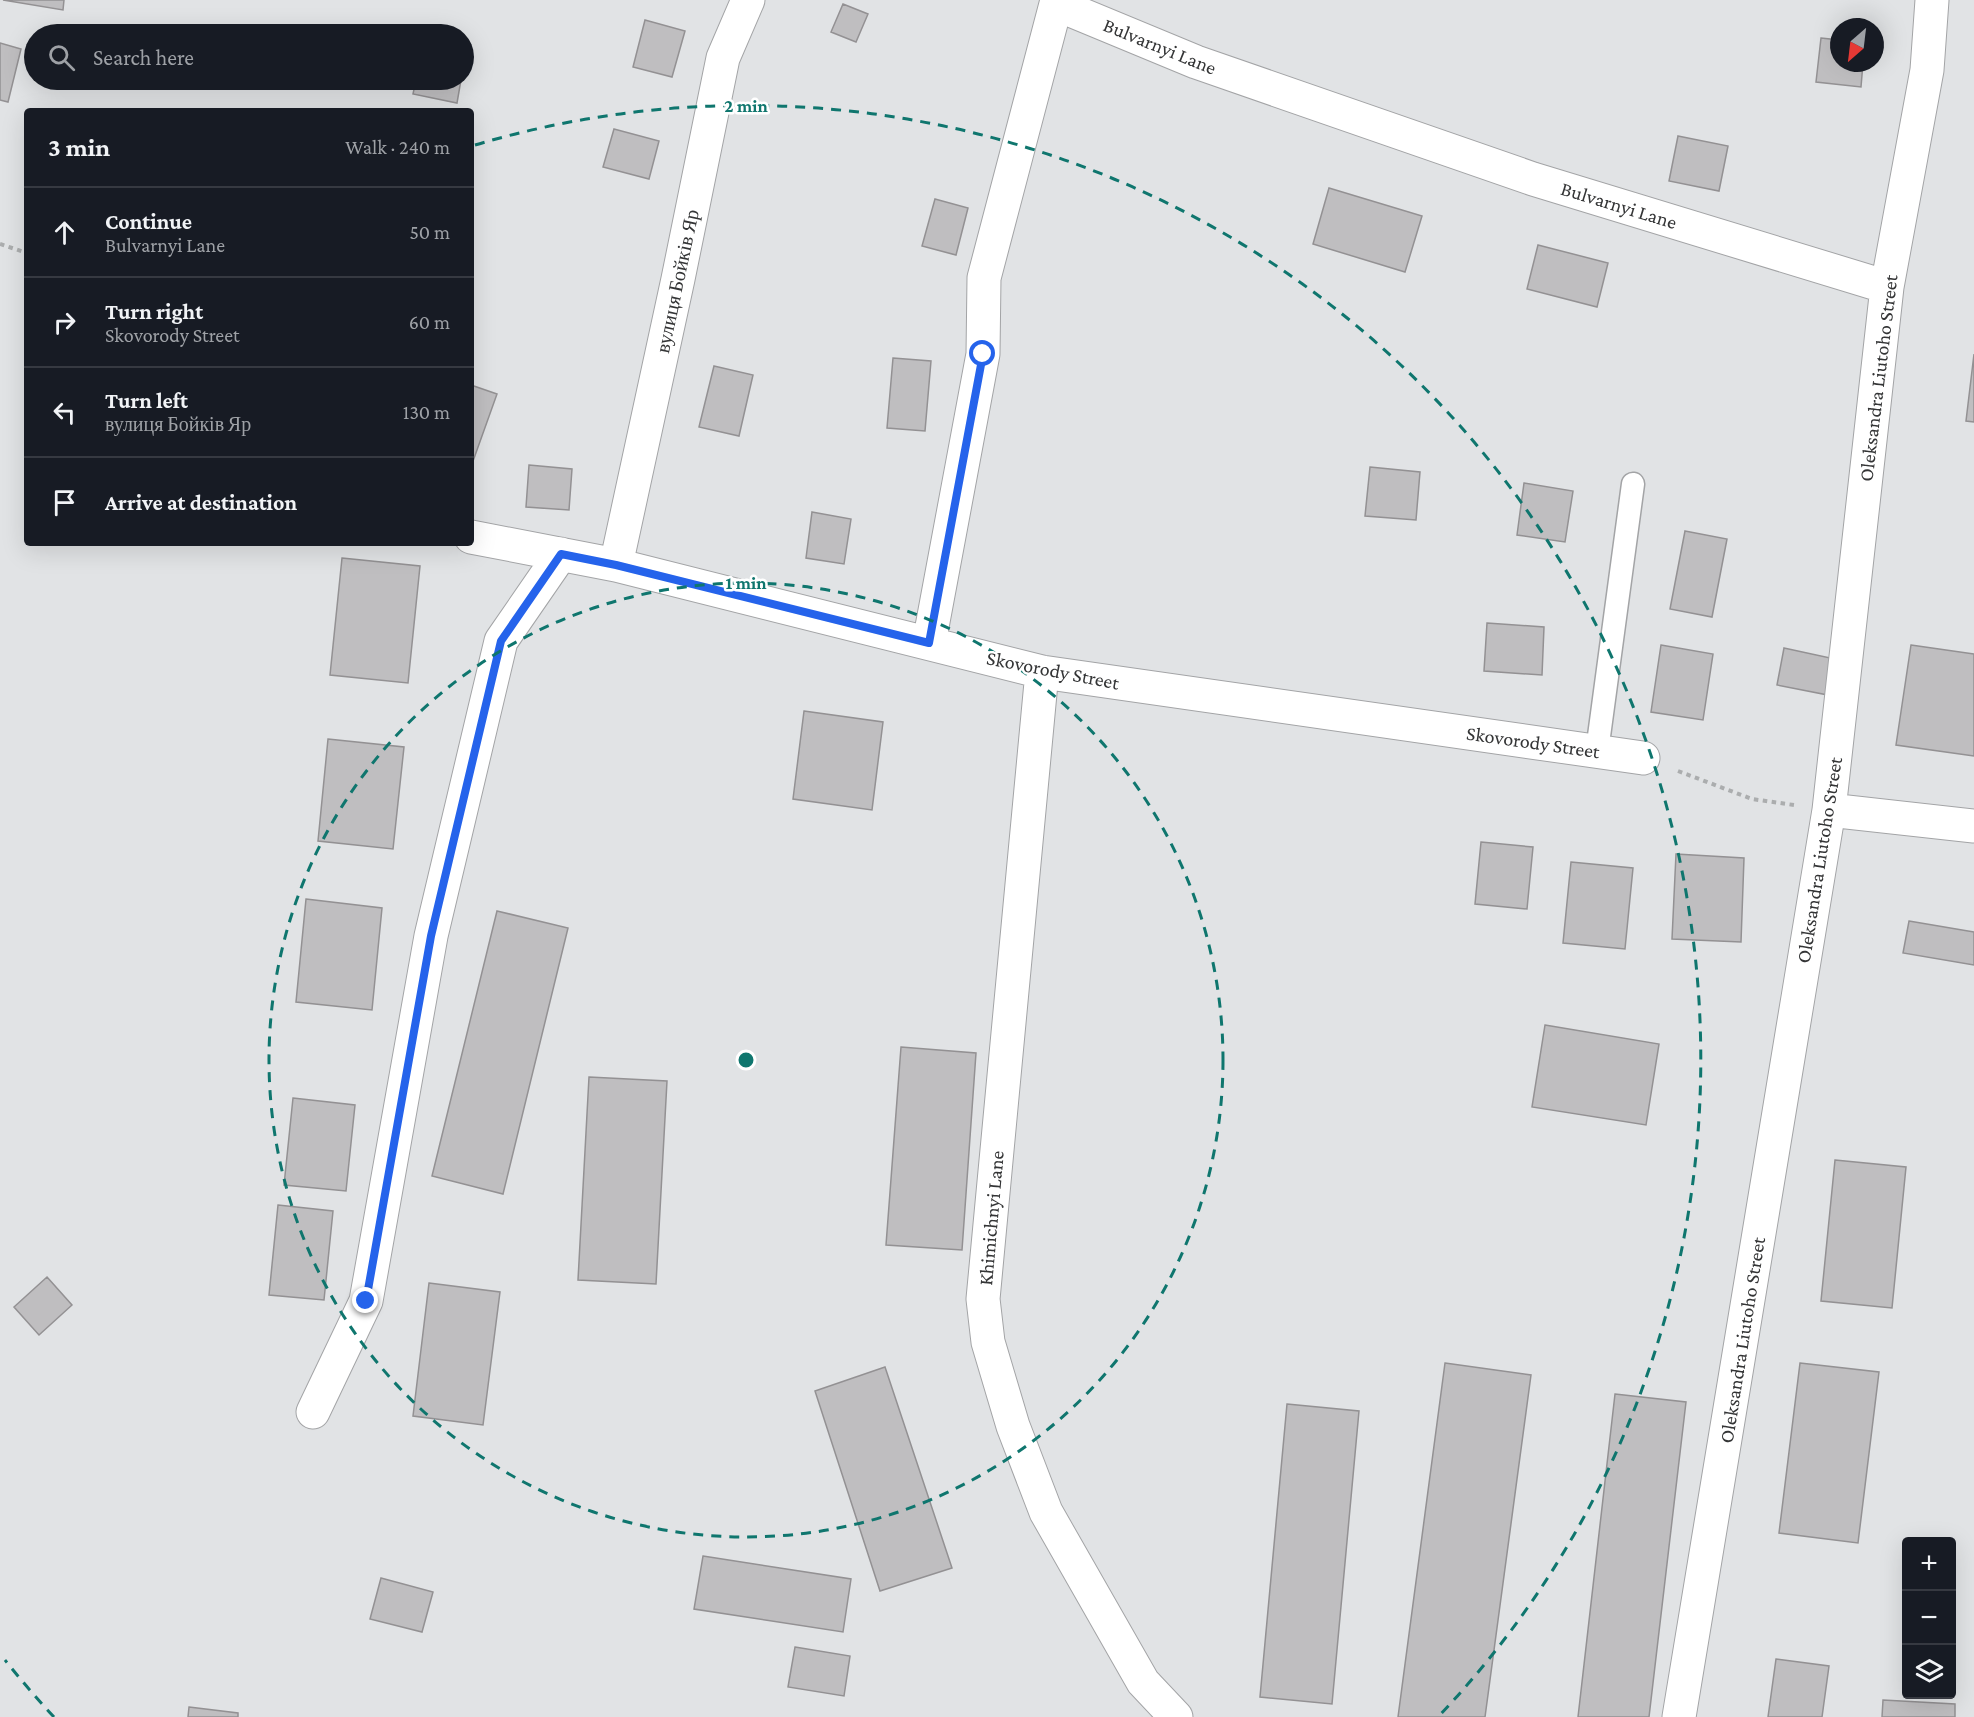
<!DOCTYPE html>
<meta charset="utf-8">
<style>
body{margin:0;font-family:"Crimson Pro",serif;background:#242831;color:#f1f3f6}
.controls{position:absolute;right:18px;bottom:18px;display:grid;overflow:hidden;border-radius:6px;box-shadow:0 6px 24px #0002}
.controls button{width:54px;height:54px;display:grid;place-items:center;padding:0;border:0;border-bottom:2px solid #363941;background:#171b24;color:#f1f3f6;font:30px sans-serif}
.compass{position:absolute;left:1830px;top:18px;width:54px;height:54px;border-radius:50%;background:#171b24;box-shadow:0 6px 24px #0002;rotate:208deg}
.stop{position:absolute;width:18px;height:18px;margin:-14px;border:4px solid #2563eb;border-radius:50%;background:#fff}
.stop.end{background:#2563eb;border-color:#fff;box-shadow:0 2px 6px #0008}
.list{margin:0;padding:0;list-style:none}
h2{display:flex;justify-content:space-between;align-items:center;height:78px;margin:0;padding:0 24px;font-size:26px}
h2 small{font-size:20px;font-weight:400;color:#9ea1a6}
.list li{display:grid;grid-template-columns:39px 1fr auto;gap:18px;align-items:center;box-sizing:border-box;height:90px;padding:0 24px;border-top:2px solid #363941}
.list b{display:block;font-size:22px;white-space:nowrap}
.list p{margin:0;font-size:20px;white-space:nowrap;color:#9ea1a6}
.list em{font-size:20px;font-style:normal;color:#9ea1a6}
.icon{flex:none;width:33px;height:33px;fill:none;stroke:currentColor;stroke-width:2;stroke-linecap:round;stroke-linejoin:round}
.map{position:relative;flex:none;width:1974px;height:1717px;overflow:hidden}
.search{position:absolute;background:#171b24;box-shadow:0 6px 24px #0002;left:24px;top:24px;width:450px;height:66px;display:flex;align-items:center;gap:15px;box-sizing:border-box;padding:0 21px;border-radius:33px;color:#9ea1a6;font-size:22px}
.panel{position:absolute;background:#171b24;box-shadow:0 6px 24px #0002;left:24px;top:108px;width:450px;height:438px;border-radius:6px}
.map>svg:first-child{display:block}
.building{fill:#bfbec0;stroke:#939193;stroke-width:1.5}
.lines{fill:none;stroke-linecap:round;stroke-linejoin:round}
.service-casing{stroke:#a3a4a6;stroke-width:25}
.minor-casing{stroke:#a3a4a6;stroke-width:35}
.path{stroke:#abadae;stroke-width:4;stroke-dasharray:4.5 4.5;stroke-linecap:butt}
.service{stroke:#fff;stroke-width:22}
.minor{stroke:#fff;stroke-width:33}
.route{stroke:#2563eb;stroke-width:8}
.ring{fill:none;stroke:#0f766e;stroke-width:3;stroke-dasharray:10 8}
.labels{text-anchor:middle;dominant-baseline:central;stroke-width:5;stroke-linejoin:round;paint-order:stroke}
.street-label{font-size:20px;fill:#343536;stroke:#fff}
.centre{fill:#0f766e;stroke:#fff;stroke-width:3}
.ring-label{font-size:18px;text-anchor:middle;font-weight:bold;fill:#0f766e;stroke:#fff;stroke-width:5;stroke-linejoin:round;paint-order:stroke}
</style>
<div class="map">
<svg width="1974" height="1717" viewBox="0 0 1974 1717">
<rect width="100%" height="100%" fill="#e1e3e5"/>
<path class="building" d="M3 0H64L63 10Z
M843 4 868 14 856 42 831 32Z
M645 20 685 31 672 77 633 67Z
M1821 38 1839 40V63H1863L1861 87 1816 82Z
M0 43 21 49 8 102 0 100Z
M416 80H461L457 103 413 94Z
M614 129 659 141 649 179 603 167Z
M1678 136 1728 146 1719 191 1669 181Z
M1329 188 1422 216 1405 272 1313 244Z
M935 199 968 208 956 255 922 246Z
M1538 245 1608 263 1597 307 1527 289Z
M1974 354V422L1966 421Z
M893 358 931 361 925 431 887 428Z
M714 366 753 375 739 436 699 427Z
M471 385 497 394 472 464 471 463Z
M529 465 572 469 569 510 526 507Z
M1370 467 1420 472 1416 520 1365 516Z
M1524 483 1573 491 1565 542 1517 535Z
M812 512 851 519 844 564 806 558Z
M1685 531 1727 539 1712 617 1670 609Z
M342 558 420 566 408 683 330 675Z
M1487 623 1544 627 1542 675 1484 671Z
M1661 645 1713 654 1703 720 1651 712Z
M1911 645 1974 654V756L1896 745Z
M1784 648 1835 659 1828 695 1777 685Z
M804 711 883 722 872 810 793 799Z
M328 739 404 747 393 849 318 841Z
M1481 842 1533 847 1527 909 1475 904Z
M1676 854 1744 858 1741 942 1672 939Z
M1571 862 1633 868 1625 949 1563 943Z
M306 899 382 908 372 1010 296 1002Z
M497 911 568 928 503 1194 432 1176Z
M1909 921 1974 932V965L1903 953Z
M1545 1025 1659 1044 1646 1125 1532 1107Z
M901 1047 976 1053 962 1250 886 1245Z
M589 1077 667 1081 656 1284 578 1280Z
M293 1098 355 1105 346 1191 284 1185Z
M1835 1160 1906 1167 1892 1308 1821 1301Z
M278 1205 333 1211 324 1300 269 1295Z
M47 1277 72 1305 39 1335 14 1307Z
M429 1283 500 1292 483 1425 413 1416Z
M1445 1363 1531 1375 1485 1717H1398Z
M1800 1363 1879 1372 1858 1543 1779 1533Z
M885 1367 952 1568 880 1591 815 1391Z
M1615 1394 1686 1402 1649 1717H1578Z
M1287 1404 1359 1411 1332 1704 1260 1697Z
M703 1556 851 1579 843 1632 694 1609Z
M381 1578 433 1592 422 1632 370 1619Z
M795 1647 850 1656 844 1696 788 1687Z
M1776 1659 1829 1666 1822 1717H1768Z
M1883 1700 1955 1704V1717H1882Z
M189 1707 238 1713V1717H188Z"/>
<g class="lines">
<g class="service-casing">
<path id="service" d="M1597 751 1633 484"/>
</g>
<g class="minor-casing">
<path id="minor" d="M471 537 616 565 1042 672 1643 758
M616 565 678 279 723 58 748 0
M929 643 983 354 984 278 1056 4 1196 62 1533 179 1887 287
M1042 672 983 1299 988 1342 1013 1426 1046 1512 1143 1682 1176 1717
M1829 810 1974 826
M313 1412 366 1301 431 936 501 641 561 554
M1679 1717 1829 810 1887 287 1927 70 1932 0"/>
</g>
<path class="path" d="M0 244 27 253
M1678 771 1752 799 1794 805"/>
<use href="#service" class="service"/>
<use href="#minor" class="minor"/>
</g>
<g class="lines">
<path class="route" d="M366 1301 431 936 501 641 561 554 616 565 929 643 983 354"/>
</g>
<g class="ring">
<circle cx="746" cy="1060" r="477"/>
<path d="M54 1717A954 954 0 0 1 5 1660M475 145A954 954 0 0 1 1438 1717"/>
</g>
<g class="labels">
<g class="street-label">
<text transform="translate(1160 46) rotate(22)">Bulvarnyi Lane</text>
<text transform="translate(1619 205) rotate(17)">Bulvarnyi Lane</text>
<text transform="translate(677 281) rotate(-78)">вулиця Бойків Яр</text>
<text transform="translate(1878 378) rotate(-83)">Oleksandra Liutoho Street</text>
<text transform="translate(1053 670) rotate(11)">Skovorody Street</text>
<text transform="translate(1533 742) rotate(8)">Skovorody Street</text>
<text transform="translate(1819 860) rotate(-81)">Oleksandra Liutoho Street</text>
<text transform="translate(991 1218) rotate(-85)">Khimichnyi Lane</text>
<text transform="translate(1742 1340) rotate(-81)">Oleksandra Liutoho Street</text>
</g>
</g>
<circle cx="746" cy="1060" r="9" class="centre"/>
<g class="ring-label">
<text x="746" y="112">2 min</text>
<text x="746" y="589">1 min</text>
</g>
</svg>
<div class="controls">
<button>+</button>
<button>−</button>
<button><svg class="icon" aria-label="layers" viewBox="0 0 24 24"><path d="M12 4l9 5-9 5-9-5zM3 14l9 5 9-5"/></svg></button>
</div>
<svg class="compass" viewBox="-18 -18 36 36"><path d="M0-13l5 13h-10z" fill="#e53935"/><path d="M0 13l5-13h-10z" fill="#9ea1a6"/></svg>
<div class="stop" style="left:983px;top:354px"></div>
<div class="stop end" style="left:366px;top:1301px"></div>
<div class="search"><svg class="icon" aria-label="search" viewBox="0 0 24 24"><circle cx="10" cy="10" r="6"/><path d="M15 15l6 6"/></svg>Search here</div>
<section class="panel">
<h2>3 min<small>Walk · 240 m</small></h2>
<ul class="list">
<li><svg class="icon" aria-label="ahead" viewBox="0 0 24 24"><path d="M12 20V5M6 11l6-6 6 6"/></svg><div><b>Continue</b><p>Bulvarnyi Lane</p></div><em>50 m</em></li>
<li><svg class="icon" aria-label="right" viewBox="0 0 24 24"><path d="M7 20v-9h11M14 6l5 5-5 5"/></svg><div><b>Turn right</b><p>Skovorody Street</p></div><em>60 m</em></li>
<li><svg class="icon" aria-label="left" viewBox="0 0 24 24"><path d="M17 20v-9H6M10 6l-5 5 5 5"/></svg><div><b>Turn left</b><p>вулиця Бойків Яр</p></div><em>130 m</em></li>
<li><svg class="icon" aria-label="arrive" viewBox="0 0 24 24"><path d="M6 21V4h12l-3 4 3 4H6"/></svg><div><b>Arrive at destination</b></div></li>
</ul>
</section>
</div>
